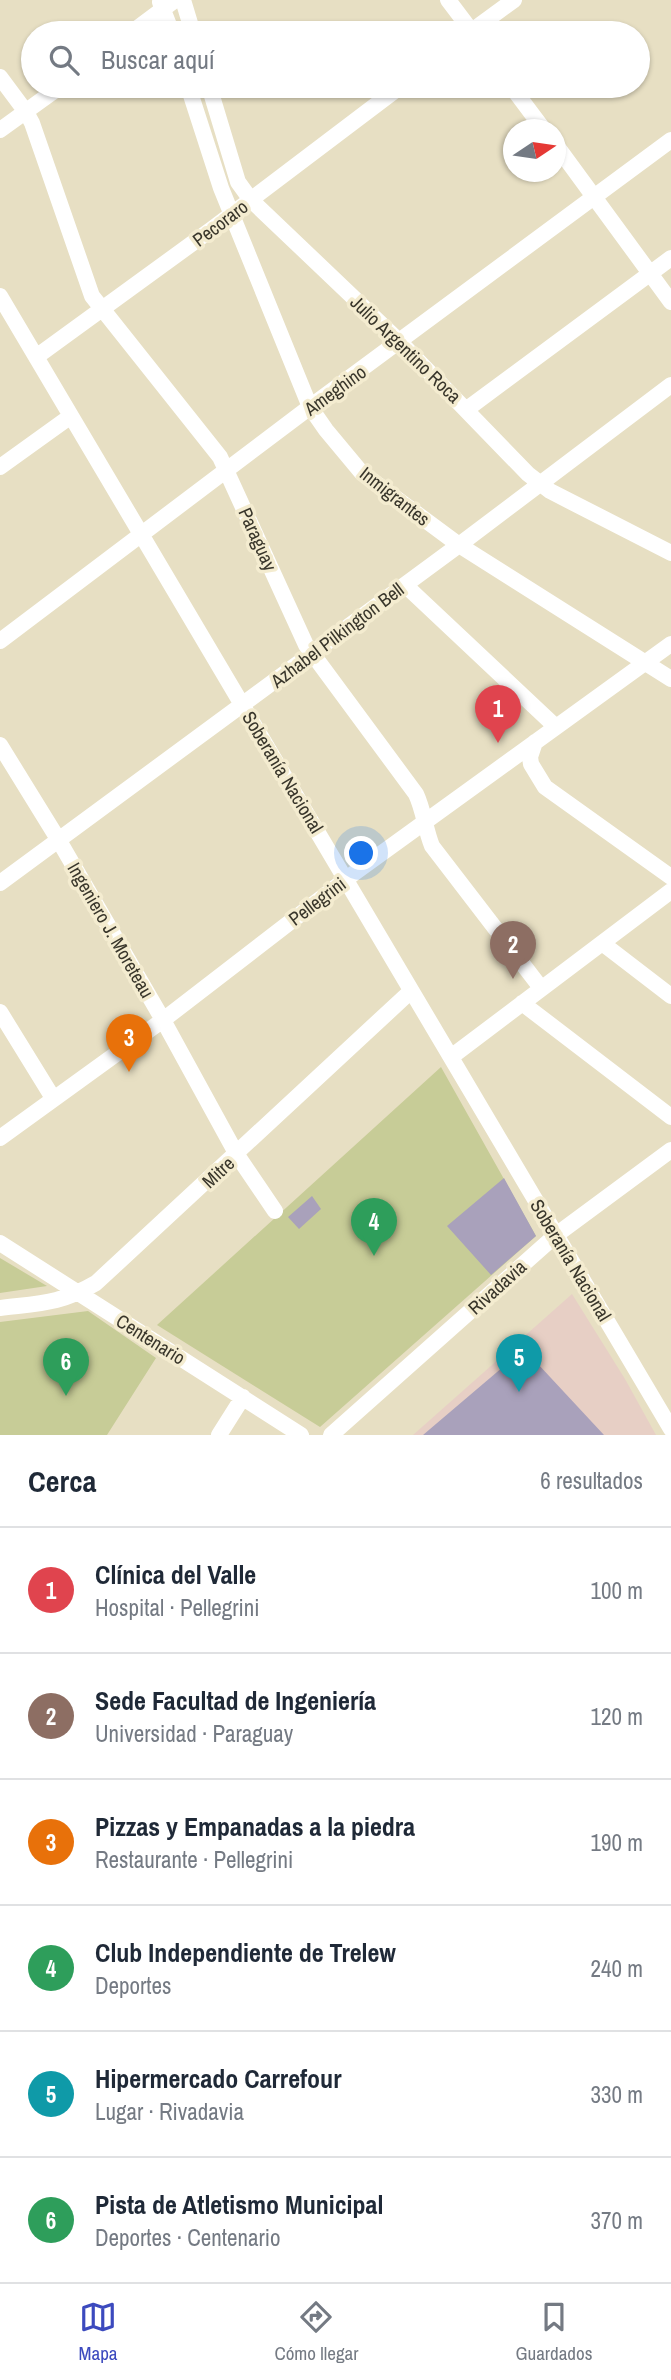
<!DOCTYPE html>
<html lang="es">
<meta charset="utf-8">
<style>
body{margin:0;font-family:"Archivo Narrow",sans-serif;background:#f2f2f3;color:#1f2937}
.compass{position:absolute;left:503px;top:119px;width:63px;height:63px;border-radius:50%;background:#fff;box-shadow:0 2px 5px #0004;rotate:77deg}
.you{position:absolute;left:362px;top:854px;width:24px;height:24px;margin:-18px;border:5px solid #fff;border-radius:50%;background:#1a73e8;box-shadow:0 0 0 10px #1a73e833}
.badge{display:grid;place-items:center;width:46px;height:46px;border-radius:50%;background:#3c4abe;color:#fff;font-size:23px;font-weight:700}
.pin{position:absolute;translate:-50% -58px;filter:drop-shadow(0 2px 4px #0008)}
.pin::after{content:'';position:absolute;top:37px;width:24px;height:21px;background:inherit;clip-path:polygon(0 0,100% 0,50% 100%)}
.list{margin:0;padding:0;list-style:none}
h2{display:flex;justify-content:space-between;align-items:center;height:91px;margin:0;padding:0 28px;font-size:30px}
h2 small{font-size:23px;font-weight:400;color:#747a83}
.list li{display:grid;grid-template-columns:46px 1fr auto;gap:21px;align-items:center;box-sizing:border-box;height:126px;padding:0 28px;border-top:2px solid #e0e1e3}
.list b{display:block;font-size:26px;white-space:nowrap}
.list p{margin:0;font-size:23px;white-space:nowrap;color:#747a83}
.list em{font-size:23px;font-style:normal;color:#747a83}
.icon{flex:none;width:38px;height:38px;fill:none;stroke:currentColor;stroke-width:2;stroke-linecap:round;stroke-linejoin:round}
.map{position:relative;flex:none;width:671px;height:1435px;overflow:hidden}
.search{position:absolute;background:#fff;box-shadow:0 2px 5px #0004;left:21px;right:21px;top:21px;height:77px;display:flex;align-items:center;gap:18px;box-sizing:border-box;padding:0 24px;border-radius:38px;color:#747a83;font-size:26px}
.sheet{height:847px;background:#fff}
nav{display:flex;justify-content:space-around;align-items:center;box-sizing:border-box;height:98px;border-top:2px solid #e0e1e3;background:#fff;font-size:19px;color:#747a83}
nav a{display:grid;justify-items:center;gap:4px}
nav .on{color:#3c4abe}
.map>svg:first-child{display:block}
.commercial{fill:#e7cfc5}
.green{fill:#c7cc97}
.building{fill:#a9a1bb}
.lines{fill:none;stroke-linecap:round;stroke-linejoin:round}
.minor{stroke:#fff;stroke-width:16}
.labels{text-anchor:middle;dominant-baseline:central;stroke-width:7;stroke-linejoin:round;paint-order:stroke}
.street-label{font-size:19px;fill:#39362b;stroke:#f4ecd0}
</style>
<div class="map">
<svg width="671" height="1435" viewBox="0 0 671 1435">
<rect width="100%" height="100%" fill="#e7dfc3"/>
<path class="commercial" d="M572 1294 625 1379 656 1435H413Z"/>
<path class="green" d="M441 1067 536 1236 320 1427 157 1325Z
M0 1258 47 1286 0 1293Z
M88 1311 156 1358 107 1435H0V1322Z"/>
<path class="building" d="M504 1178 536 1236 491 1275 447 1226Z
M312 1196 321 1209 299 1229 288 1217Z
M524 1349 604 1435H423Z"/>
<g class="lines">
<path class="minor" d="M183 0 193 33
M448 0 473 33
M160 2 172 33
M131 33 175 0
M469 33 514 0
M0 77 26 112 32 123 92 296 220 457 306 645 416 794C424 811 425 829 432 846L541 988
M188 86 221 188 310 407 326 430 361 472 370 479 459 545 671 679
M209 86 238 182 251 200 400 342 528 474 550 491 671 553
M511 86 544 130
M0 130 61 86
M556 145 671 302
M0 296 671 1429
M36 357 212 229 401 86
M467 409 671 258
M0 467 71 416
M405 585 556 727
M0 641 310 407 671 140
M535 742 530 757 531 764 545 787 671 877
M0 745 58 839 163 1020 237 1155 275 1211
M0 883 459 545 671 385
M602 943 671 996
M522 1003 671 1117
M0 1012 53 1098
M451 1057 671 891
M0 1138 163 1020 346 879 671 644
M0 1243 301 1435
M0 1308C40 1303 60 1304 96 1283L411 991
M219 1435 243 1397
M331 1435 556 1235 671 1150"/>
</g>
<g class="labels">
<g class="street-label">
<text transform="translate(220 223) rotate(-37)">Pecoraro</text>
<text transform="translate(406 349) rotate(44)">Julio Argentino Roca</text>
<text transform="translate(335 390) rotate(-36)">Ameghino</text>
<text transform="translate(395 496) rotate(38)">Inmigrantes</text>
<text transform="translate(258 539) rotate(66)">Paraguay</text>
<text transform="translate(337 635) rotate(-37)">Azhabel Pilkington Bell</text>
<text transform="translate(283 772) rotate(59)">Soberanía Nacional</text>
<text transform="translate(317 901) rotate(-37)">Pellegrini</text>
<text transform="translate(111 930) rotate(60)">Ingeniero J. Moreteau</text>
<text transform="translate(218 1172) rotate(-43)">Mitre</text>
<text transform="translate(571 1260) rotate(59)">Soberanía Nacional</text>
<text transform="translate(497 1287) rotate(-42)">Rivadavia</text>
<text transform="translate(151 1339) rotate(32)">Centenario</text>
</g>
</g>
</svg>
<svg class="compass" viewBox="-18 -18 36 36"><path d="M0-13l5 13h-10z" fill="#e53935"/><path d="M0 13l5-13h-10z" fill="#747a83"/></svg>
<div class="you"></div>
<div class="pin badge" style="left:498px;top:743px;background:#e0444e">1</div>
<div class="pin badge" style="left:513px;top:979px;background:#8d6e63">2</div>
<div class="pin badge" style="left:129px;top:1072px;background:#e8710a">3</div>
<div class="pin badge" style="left:374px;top:1256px;background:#2e9e5b">4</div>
<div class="pin badge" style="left:519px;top:1392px;background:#0f9aa8">5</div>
<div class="pin badge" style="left:66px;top:1396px;background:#2e9e5b">6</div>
<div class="search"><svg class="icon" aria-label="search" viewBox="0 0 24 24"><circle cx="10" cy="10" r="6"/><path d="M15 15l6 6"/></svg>Buscar aquí</div>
</div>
<section class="sheet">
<h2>Cerca<small>6 resultados</small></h2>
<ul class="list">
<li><span class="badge" style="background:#e0444e">1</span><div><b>Clínica del Valle</b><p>Hospital · Pellegrini</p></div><em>100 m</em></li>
<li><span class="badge" style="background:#8d6e63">2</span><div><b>Sede Facultad de Ingeniería</b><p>Universidad · Paraguay</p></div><em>120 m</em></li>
<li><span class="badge" style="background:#e8710a">3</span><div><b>Pizzas y Empanadas a la piedra</b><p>Restaurante · Pellegrini</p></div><em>190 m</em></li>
<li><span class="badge" style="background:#2e9e5b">4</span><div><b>Club Independiente de Trelew</b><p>Deportes</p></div><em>240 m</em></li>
<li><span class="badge" style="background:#0f9aa8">5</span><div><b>Hipermercado Carrefour</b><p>Lugar · Rivadavia</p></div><em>330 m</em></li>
<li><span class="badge" style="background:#2e9e5b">6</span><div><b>Pista de Atletismo Municipal</b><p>Deportes · Centenario</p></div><em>370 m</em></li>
</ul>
</section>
<nav>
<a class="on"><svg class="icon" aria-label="map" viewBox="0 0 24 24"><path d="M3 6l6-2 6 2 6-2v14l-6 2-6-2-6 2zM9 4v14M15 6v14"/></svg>Mapa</a>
<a><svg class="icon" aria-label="directions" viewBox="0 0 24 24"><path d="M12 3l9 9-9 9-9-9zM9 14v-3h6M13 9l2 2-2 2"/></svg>Cómo llegar</a>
<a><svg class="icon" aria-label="saved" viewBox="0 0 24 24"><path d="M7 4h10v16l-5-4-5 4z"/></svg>Guardados</a>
</nav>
